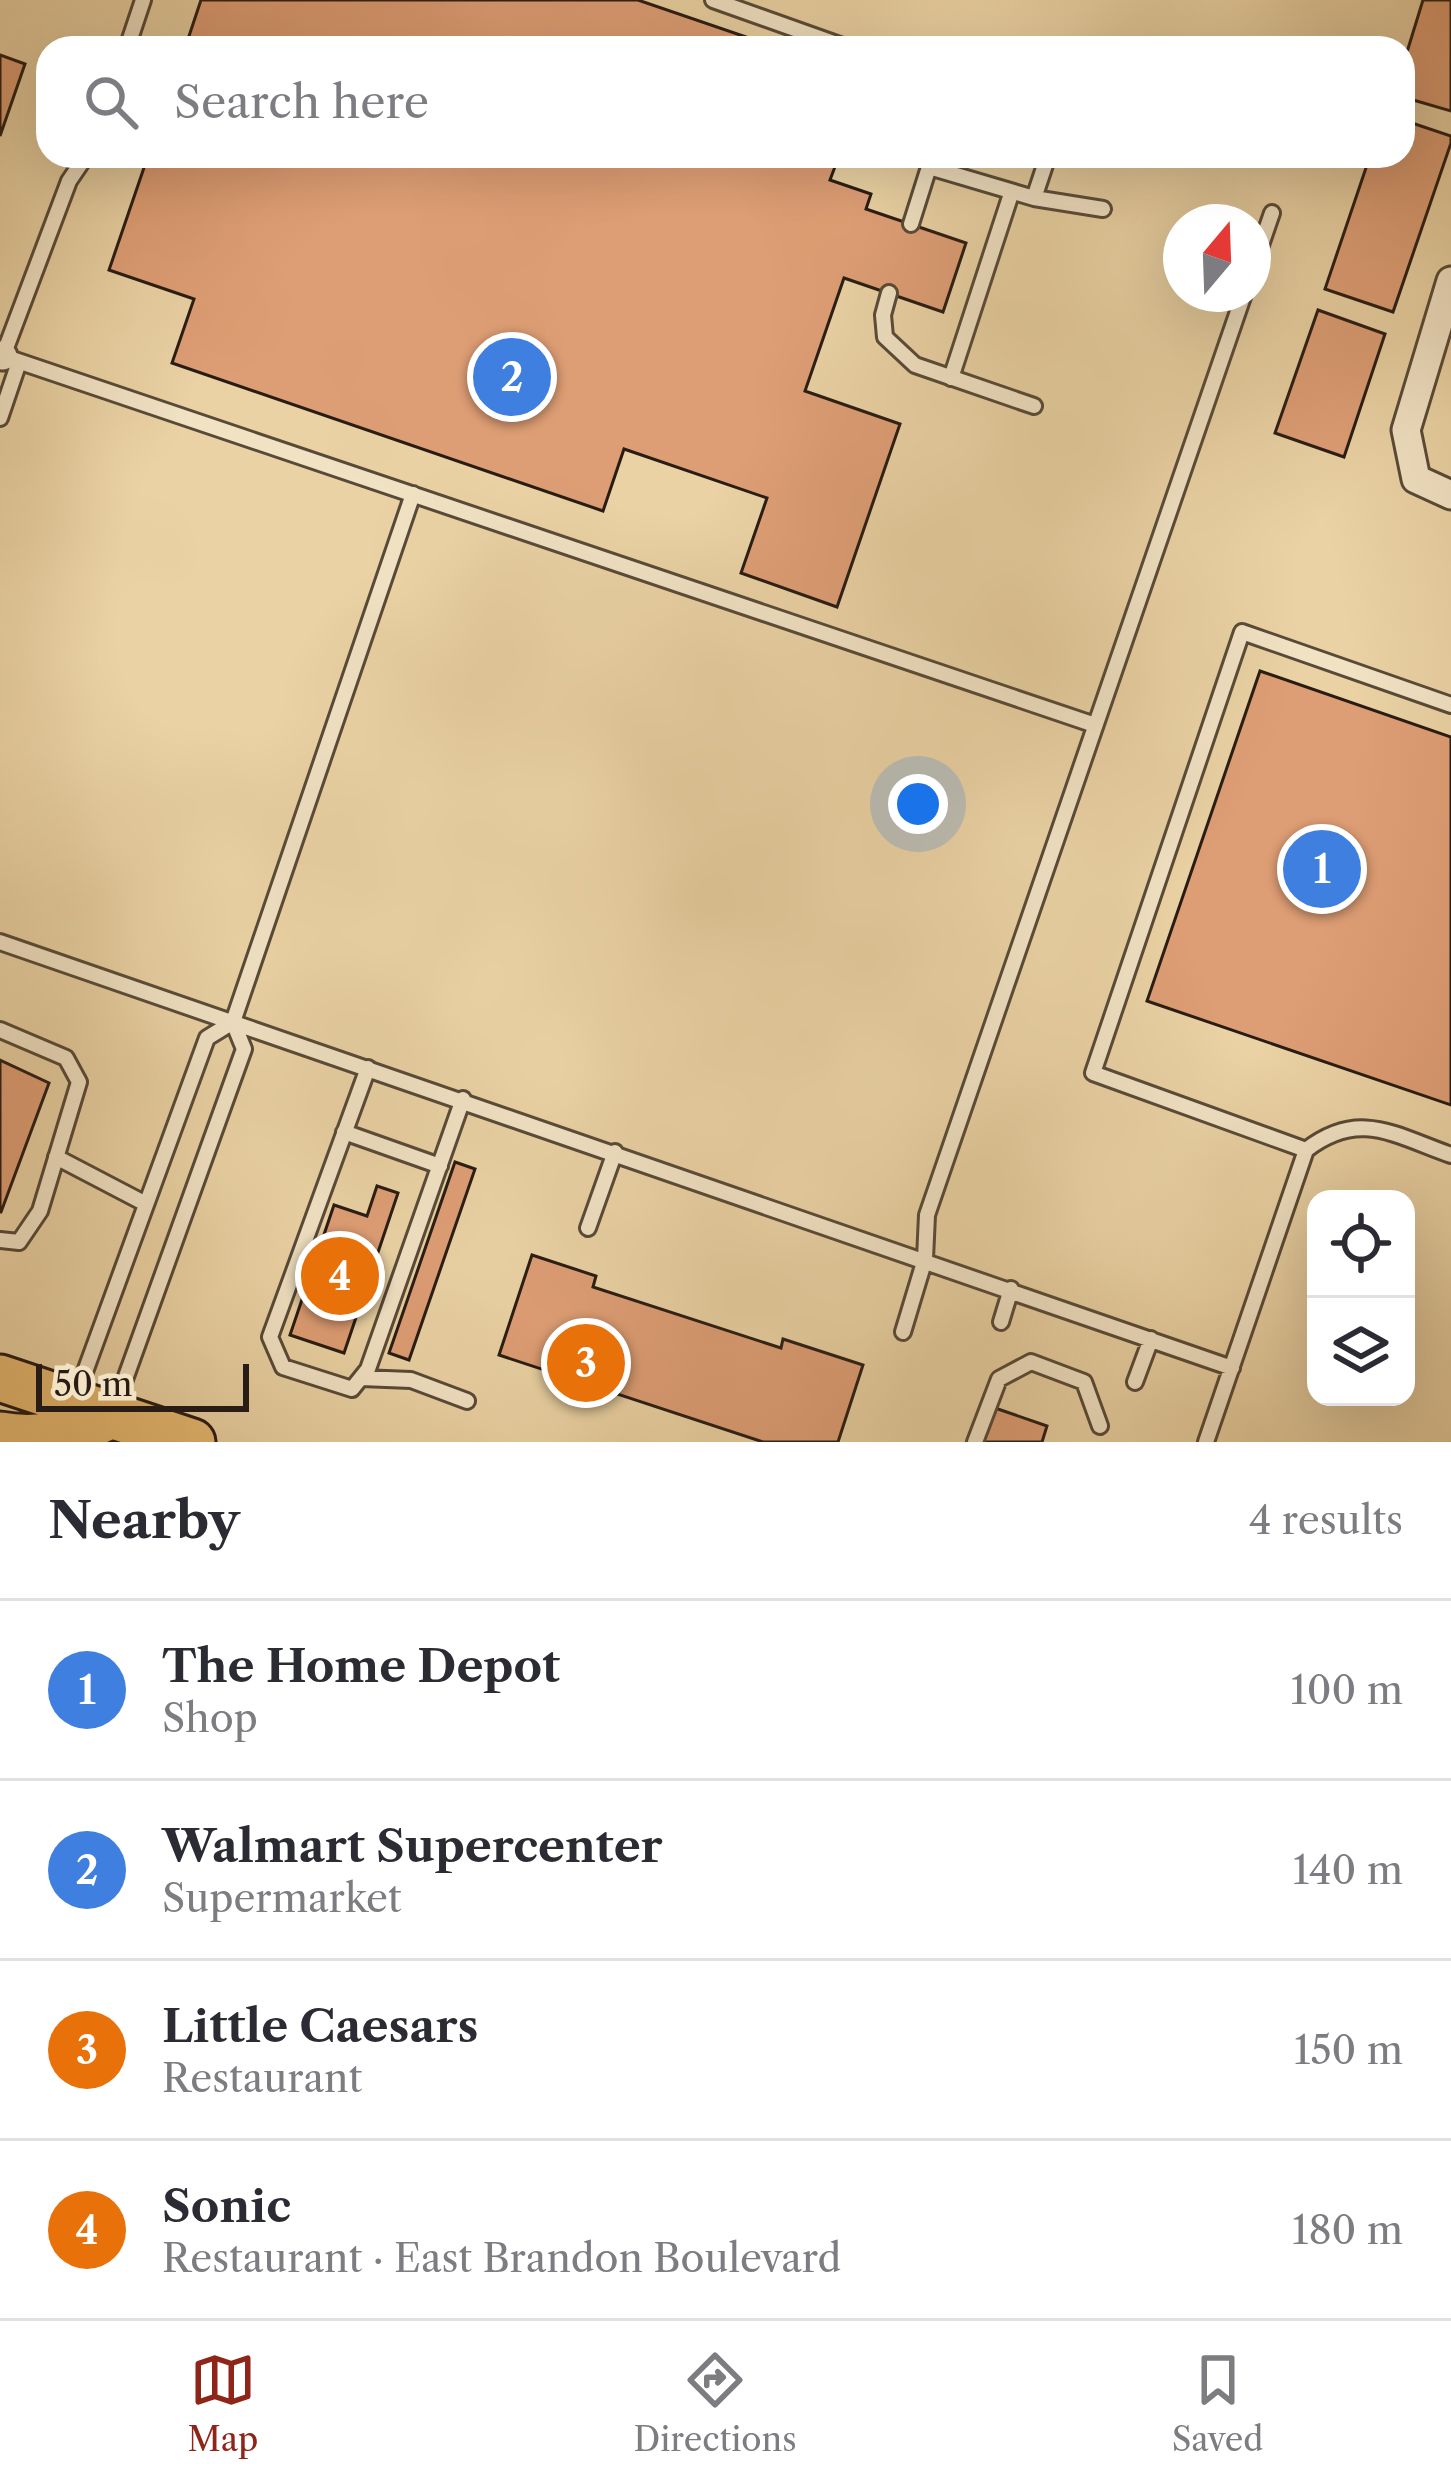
<!DOCTYPE html>
<meta charset="utf-8">
<style>
body{margin:0;font-family:"Libre Caslon Text",serif;background:#f7f7f7;color:#2b2b33}
.controls{position:absolute;right:36px;bottom:36px;display:grid;overflow:hidden;border-radius:24px;box-shadow:0 12px 48px #0002}
.controls button{width:108px;height:108px;display:grid;place-items:center;padding:0;border:0;border-bottom:3px solid #e1e1e2;background:#fff;color:#2b2b33;font:60px sans-serif}
.compass{position:absolute;left:1163px;top:204px;width:108px;height:108px;border-radius:50%;background:#fff;box-shadow:0 12px 48px #0002;rotate:19deg}
.scale{position:absolute;left:36px;bottom:30px;width:213px;box-sizing:border-box;padding-left:12px;border:6px solid #281c14;border-top:0;font-size:33px;line-height:42px;white-space:nowrap;color:#281c14;-webkit-text-stroke:9px #f1e2c4;paint-order:stroke}
.you{position:absolute;left:918px;top:804px;width:42px;height:42px;margin:-30px;border:9px solid #fff;border-radius:50%;background:#1a73e8;box-shadow:0 0 0 18px #1a73e833}
.badge{display:grid;place-items:center;width:78px;height:78px;border-radius:50%;background:#8f2418;color:#fff;font-size:39px;font-weight:700}
.pin{position:absolute;translate:-50% -50%;border:6px solid #fff;box-shadow:0 3px 12px #0006}
.list{margin:0;padding:0;list-style:none}
h2{display:flex;justify-content:space-between;align-items:center;height:156px;margin:0;padding:0 48px;font-size:51px}
h2 small{font-size:39px;font-weight:400;color:#7c7c81}
.list li{display:grid;grid-template-columns:78px 1fr auto;gap:36px;align-items:center;box-sizing:border-box;height:180px;padding:0 48px;border-top:3px solid #e1e1e2}
.list b{display:block;font-size:45px;white-space:nowrap}
.list p{margin:0;font-size:39px;white-space:nowrap;color:#7c7c81}
.list em{font-size:39px;font-style:normal;color:#7c7c81}
.icon{flex:none;width:66px;height:66px;fill:none;stroke:currentColor;stroke-width:2;stroke-linecap:round;stroke-linejoin:round}
.map{position:relative;flex:none;width:1451px;height:1442px;overflow:hidden}
.search{position:absolute;background:#fff;box-shadow:0 12px 48px #0002;left:36px;right:36px;top:36px;height:132px;display:flex;align-items:center;gap:30px;box-sizing:border-box;padding:0 42px;border-radius:36px;color:#7c7c81;font-size:45px}
.sheet{height:876px;background:#fff}
nav{display:flex;justify-content:space-around;align-items:center;box-sizing:border-box;height:168px;border-top:3px solid #e1e1e2;background:#fff;font-size:33px;color:#7c7c81}
nav a{display:grid;justify-items:center;gap:6px}
nav .on{color:#8f2418}
.map>svg:first-child{display:block}
.building{fill:#de9e75;stroke:#281c14;stroke-width:3}
.lines{fill:none;stroke-linecap:round;stroke-linejoin:round}
.service-casing{stroke:#584a38;stroke-width:20}
.minor-casing{stroke:#584a38;stroke-width:33}
.trunk-casing{stroke:#281c14;stroke-width:51}
.service{stroke:#f1e2c4;stroke-width:14}
.minor{stroke:#f1e2c4;stroke-width:27}
.trunk{stroke:#e5b972;stroke-width:45}
</style>
<div class="map">
<svg width="1451" height="1442" viewBox="0 0 1451 1442">
<rect width="100%" height="100%" fill="#ead2a4"/>
<filter id="stains"><feTurbulence type="fractalNoise" baseFrequency=".00167" numOctaves="4"/><feColorMatrix values="0 0 0 0 .2 0 0 0 0 .09 0 0 0 0 .02 0 0 0 .5 -.17"/></filter>
<radialGradient id="worn" r=".72"><stop offset=".6" stop-color="#630" stop-opacity="0"/><stop offset="1" stop-color="#630" stop-opacity=".3"/></radialGradient>
<path class="building" d="M201 0H638L778 48H185Z
M1423 0H1451V111L1403 97V65Z
M0 55 25 64 0 136Z
M1403 120 1451 136V143L1393 312 1325 289 1370 156H1403Z
M148 156H839L830 180 871 194 866 209 966 243 943 312 844 278 805 391 900 424 837 607 741 573 767 498 624 449 603 511 172 363 194 299 109 270Z
M1318 310 1385 334 1344 457 1275 433Z
M1260 671 1451 737V1105L1147 1001Z
M0 1060 49 1083 1 1212H0Z
M455 1162 475 1169 409 1360 389 1353Z
M377 1186 398 1193 344 1353 290 1335 334 1205 367 1216Z
M532 1255 596 1276 593 1287 781 1348 783 1339 863 1365 838 1442H763L499 1355Z
M995 1408 1047 1426 1042 1442H982Z"/>
<g class="lines">
<g class="service-casing">
<path id="service" d="M713 0 848 48
M127 48 143 0
M86 156 69 181 3 356 1095 725
M1034 198 1103 209
M911 224 929 167 1034 198 1048 156
M1253 268 1272 213
M889 293 883 315 885 337 915 365 1034 406
M951 378 1011 194
M0 418 19 362
M0 942 1232 1368
M0 1030 66 1058 79 1082 40 1211 19 1242 0 1240
M368 1068 270 1337 283 1367 352 1389 368 1369 463 1099
M344 1132 440 1166
M1306 1150 1093 1073 1242 632 1451 705
M56 1157 146 1204
M588 1228 615 1152
M1001 1322 1011 1289
M903 1332 925 1259 927 1215 1244 294
M361 1378 411 1380 467 1401
M1135 1382 1151 1339
M75 1399 207 1038 233 1022 413 494
M115 1407 244 1049 233 1022
M975 1442 999 1379 1031 1362 1084 1382 1100 1426
M1206 1442 1306 1150C1359 1109 1394 1135 1451 1155"/>
</g>
<g class="minor-casing">
<path id="minor" d="M1451 281 1406 430 1416 479 1451 495
M0 355 3 356"/>
</g>
<g class="trunk-casing">
<path id="trunk" d="M0 1378 192 1442
M0 1435C39 1442 77 1433 111 1415"/>
</g>
<use href="#service" class="service"/>
<use href="#minor" class="minor"/>
<use href="#trunk" class="trunk"/>
</g>
<rect width="100%" height="100%" filter="url(#stains)"/>
<rect width="100%" height="100%" fill="url(#worn)"/>
</svg>
<div class="controls">
<button><svg class="icon" aria-label="locate" viewBox="0 0 24 24"><circle cx="12" cy="12" r="6"/><path d="M12 2v4M12 18v4M2 12h4M18 12h4"/></svg></button>
<button><svg class="icon" aria-label="layers" viewBox="0 0 24 24"><path d="M12 4l9 5-9 5-9-5zM3 14l9 5 9-5"/></svg></button>
</div>
<svg class="compass" viewBox="-18 -18 36 36"><path d="M0-13l5 13h-10z" fill="#e53935"/><path d="M0 13l5-13h-10z" fill="#7c7c81"/></svg>
<div class="scale">50 m</div>
<div class="you"></div>
<div class="pin badge" style="left:1322px;top:869px;background:#3f7fe0">1</div>
<div class="pin badge" style="left:512px;top:377px;background:#3f7fe0">2</div>
<div class="pin badge" style="left:586px;top:1363px;background:#e8710a">3</div>
<div class="pin badge" style="left:340px;top:1276px;background:#e8710a">4</div>
<div class="search"><svg class="icon" aria-label="search" viewBox="0 0 24 24"><circle cx="10" cy="10" r="6"/><path d="M15 15l6 6"/></svg>Search here</div>
</div>
<section class="sheet">
<h2>Nearby<small>4 results</small></h2>
<ul class="list">
<li><span class="badge" style="background:#3f7fe0">1</span><div><b>The Home Depot</b><p>Shop</p></div><em>100 m</em></li>
<li><span class="badge" style="background:#3f7fe0">2</span><div><b>Walmart Supercenter</b><p>Supermarket</p></div><em>140 m</em></li>
<li><span class="badge" style="background:#e8710a">3</span><div><b>Little Caesars</b><p>Restaurant</p></div><em>150 m</em></li>
<li><span class="badge" style="background:#e8710a">4</span><div><b>Sonic</b><p>Restaurant · East Brandon Boulevard</p></div><em>180 m</em></li>
</ul>
</section>
<nav>
<a class="on"><svg class="icon" aria-label="map" viewBox="0 0 24 24"><path d="M3 6l6-2 6 2 6-2v14l-6 2-6-2-6 2zM9 4v14M15 6v14"/></svg>Map</a>
<a><svg class="icon" aria-label="directions" viewBox="0 0 24 24"><path d="M12 3l9 9-9 9-9-9zM9 14v-3h6M13 9l2 2-2 2"/></svg>Directions</a>
<a><svg class="icon" aria-label="saved" viewBox="0 0 24 24"><path d="M7 4h10v16l-5-4-5 4z"/></svg>Saved</a>
</nav>
